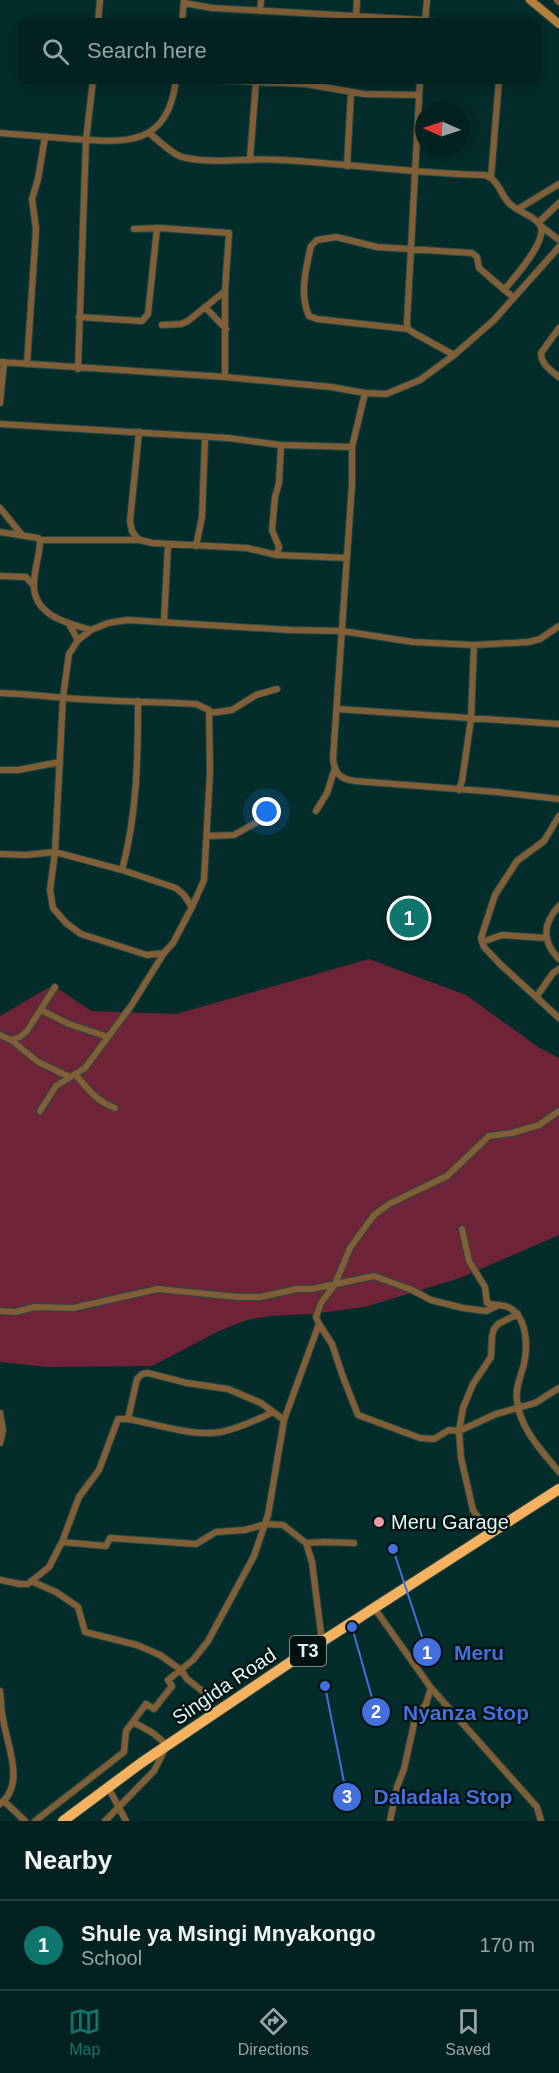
<!DOCTYPE html>
<style>
body{margin:0;font-family:Helvetica,sans-serif;background:#0d2929;color:#f1f3f6}
.compass{position:absolute;left:415px;top:102px;width:54px;height:54px;border-radius:50%;background:#032120;box-shadow:0 3px 15px #0003;rotate:273deg}
.you{position:absolute;left:267px;top:812px;width:21px;height:21px;margin:-15px;border:4px solid #fff;border-radius:50%;background:#1a73e8;box-shadow:0 0 0 9px #1a73e833}
.badge{display:grid;place-items:center;width:39px;height:39px;border-radius:50%;background:#0f766e;color:#fff;font-size:20px;font-weight:700}
.pin{position:absolute;translate:-50% -50%;border:3px solid #fff;box-shadow:0 2px 6px #0006}
.list{margin:0;padding:0;list-style:none}
h2{display:flex;justify-content:space-between;align-items:center;height:78px;margin:0;padding:0 24px;font-size:26px}
h2 small{font-size:20px;font-weight:400;color:#97a3a5}
.list li{display:grid;grid-template-columns:39px 1fr auto;gap:18px;align-items:center;box-sizing:border-box;height:90px;padding:0 24px;border-top:2px solid #243e3e}
.list b{display:block;font-size:22px;white-space:nowrap}
.list p{margin:0;font-size:20px;white-space:nowrap;color:#97a3a5}
.list em{font-size:20px;font-style:normal;color:#97a3a5}
.icon{flex:none;width:33px;height:33px;fill:none;stroke:currentColor;stroke-width:2;stroke-linecap:round;stroke-linejoin:round}
.map{position:relative;flex:none;width:559px;height:1821px;overflow:hidden}
.search{position:absolute;background:#032120;box-shadow:0 3px 15px #0003;left:18px;right:18px;top:18px;height:66px;display:flex;align-items:center;gap:15px;box-sizing:border-box;padding:0 21px;border-radius:12px;color:#97a3a5;font-size:22px}
.sheet{height:168px;background:#032120}
nav{display:flex;justify-content:space-around;align-items:center;box-sizing:border-box;height:84px;border-top:2px solid #243e3e;background:#032120;font-size:16px;color:#97a3a5}
nav a{display:grid;justify-items:center;gap:3px}
nav .on{color:#0f766e}
.map>svg:first-child{display:block}
.green{fill:#6e2436}
.lines{fill:none;stroke-linecap:round;stroke-linejoin:round}
.street-casing{stroke:#234946;stroke-width:8}
.secondary-casing{stroke:#234946;stroke-width:10}
.highway-casing{stroke:#234946;stroke-width:12}
.street{stroke:#815e36;stroke-width:6}
.secondary{stroke:#b57e39;stroke-width:8}
.highway{stroke:#f6b15e;stroke-width:10}
.poi-dot{fill:#f39aa9;stroke:#011211;stroke-width:2}
.labels{text-anchor:middle;dominant-baseline:central;stroke-width:4.5;stroke-linejoin:round;paint-order:stroke}
.shield{fill:#011211;stroke:#9cb3b1;stroke-width:1.5}
.shield-label{font-size:18px;font-weight:bold;fill:#def8f5}
.poi-label{font-size:20px;fill:#def8f5;stroke:#011211;text-anchor:start}
.street-label{font-size:20px;fill:#def8f5;stroke:#011211}
.leader{fill:none;stroke:#4470de;stroke-width:2}
.callout-dot{fill:#4470de;stroke:#011211;stroke-width:2}
.mark-label{font-size:18px;text-anchor:middle;font-weight:bold;fill:#fff}
.callout-label{font-size:21px;text-anchor:middle;font-weight:bold;fill:#4470de;stroke:#011211;stroke-width:4.5;stroke-linejoin:round;paint-order:stroke}
</style>
<div class="map">
<svg width="559" height="1821" viewBox="0 0 559 1821">
<rect width="100%" height="100%" fill="#042c2a"/>
<path class="green" d="M369 959 466 995 538 1047 559 1058V1235L460 1278 365 1307 312 1314 270 1316 247 1320 219 1331 152 1366 47 1367 0 1362V1016L53 985 91 1011 176 1014Z"/>
<g class="lines">
<g class="street-casing">
<path id="street" d="M557 0 559 2
M184 3 212 8 425 20 434 22
M260 11 261 0
M356 17 357 0
M98 22 100 0
M182 22 184 0
M425 22 427 0
M216 80 305 84 364 94 419 95
M420 80 407 322 408 329 414 333 454 355
M0 133C25 135 49 137 74 139 127 143 168 146 176 80
M149 133C157 139 173 155 182 157 215 165 250 157 283 160 351 164 418 174 485 175 499 180 500 194 509 203 517 212 534 215 540 225 549 240 513 279 504 290
M250 158 256 82
M347 166 351 92
M491 177 499 80
M518 209 559 184
M538 223 559 203
M541 226 559 240
M134 229 159 228 229 233 225 291V377
M205 307 226 329
M79 317 142 321 148 314 157 228
M162 325 181 324 188 321 225 291
M559 328 541 353C541 364 551 371 559 377
M408 329 317 319 309 316C299 294 306 268 311 246L317 240 336 237 377 247 472 253 477 257 479 268 514 298
M0 362 225 377 331 387 365 393 386 394 420 380 454 355 494 320 559 247
M27 364 36 229 32 199 38 179 45 137
M78 369 86 140 93 80
M365 393 352 447V484L333 759C335 774 340 779 355 781L497 792 559 799
M0 403 4 362
M0 424 228 438 281 445 352 447
M139 432 130 521 132 531 136 537 140 540 152 543 247 548 277 555 347 558
M0 508 22 535
M0 532 38 538 40 540C40 556 33 572 34 588 36 616 69 624 91 630
M40 540H140
M196 546 202 517 205 438
M277 555 279 547 272 530 275 497 279 483 281 445
M0 576 26 577 34 586
M164 621 168 545
M69 624 78 640
M0 693C33 694 65 699 98 700 130 702 163 702 196 704L209 710 210 772 204 880 192 907 173 943 164 953 147 955 81 934 66 923 53 908 50 890 55 852 63 697 69 654 78 640 91 630 108 623 127 620 290 630 342 631 413 642 474 645 529 642 540 639 559 626
M337 709 559 724
M210 713 232 710 256 695 277 689
M0 770H18L60 762
M459 790 462 781 471 719 474 645
M316 811 327 793 334 771
M559 816 544 841 517 861 495 895 481 938 484 947 500 964 559 1018
M208 836 234 835 266 817
M0 854 25 855 55 852 122 870 176 888 184 895 192 907
M122 870C137 815 138 758 138 701
M559 906C542 924 542 942 559 959
M482 942 502 935 546 938
M537 996 553 973 559 969
M41 1010 69 1024 108 1037
M0 1035 11 1040 20 1037 27 1031 55 987
M11 1040 38 1062 70 1077
M75 1074C87 1088 97 1102 115 1108
M40 1111 56 1086 85 1068 131 1006 164 953
M462 1229 469 1261 485 1287 487 1303C495 1306 503 1304 510 1308 527 1318 528 1346 524 1364 521 1375 515 1389 517 1400 519 1428 543 1452 559 1472
M0 1311 15 1312 35 1307 73 1308 158 1289 238 1297H260L297 1289H312L374 1276 412 1290 431 1300 463 1308 486 1311 499 1305
M319 1324 332 1344 343 1377 358 1415 420 1438 434 1439 449 1430 459 1431 496 1414 535 1403 559 1388
M0 1413 3 1430 0 1443
M128 1419 137 1379 142 1374 148 1373 187 1383 228 1389 261 1403 284 1420
M495 1529 481 1521 473 1510 461 1458 459 1431 463 1408 473 1384 491 1357 492 1336 494 1329 498 1324 518 1314
M62 1542 106 1546 110 1538 196 1544 216 1532 245 1530 266 1524 283 1525 306 1543 312 1562 322 1641
M306 1543 324 1542 354 1543
M0 1580 20 1584H28L49 1567 62 1542 79 1497 99 1470 118 1419H128C155 1424 194 1437 221 1432 239 1428 257 1420 273 1412
M31 1581 56 1592 78 1607 85 1632 137 1645 160 1655 181 1670 187 1679 210 1697
M375 1609 431 1688 537 1807 541 1821
M0 1691C1 1700 1 1710 3 1719 7 1745 26 1784 0 1804
M108 1787 126 1821
M4 1801 25 1821
M35 1821 124 1752 126 1731 146 1704 154 1709 172 1686 168 1680 193 1660 208 1641 254 1556 268 1515 284 1420 319 1324 316 1317 321 1303 335 1284 350 1248 374 1215 389 1204 447 1176 489 1136 512 1133 539 1125 559 1111
M105 1821 154 1771 167 1745 153 1733 133 1722
M390 1821 397 1787 404 1769 415 1719 426 1704 431 1688"/>
</g>
<g class="secondary-casing">
<path id="secondary" d="M530 0 559 24"/>
</g>
<g class="highway-casing">
<path id="highway" d="M63 1821 141 1763 301 1655 559 1489"/>
</g>
<use href="#street" class="street"/>
<use href="#secondary" class="secondary"/>
<use href="#highway" class="highway"/>
</g>
<circle class="poi-dot" cx="379" cy="1522" r="6"/>
<g class="labels">
<rect class="shield" x="290" y="1636" width="36" height="30" rx="4.5"/>
<g class="shield-label">
<text x="308" y="1651">T3</text>
</g>
<g class="poi-label">
<text x="391" y="1522">Meru Garage</text>
</g>
<g class="street-label">
<text transform="translate(224 1686) rotate(-34)">Singida Road</text>
</g>
</g>
<path class="leader" d="M393 1549L427 1652M352 1627L376 1712M325 1686L347 1797"/>
<g class="callout-dot">
<circle cx="393" cy="1549" r="6"/>
<circle cx="352" cy="1627" r="6"/>
<circle cx="325" cy="1686" r="6"/>
<circle cx="427" cy="1652" r="15"/>
<circle cx="376" cy="1712" r="15"/>
<circle cx="347" cy="1797" r="15"/>
</g>
<g class="mark-label">
<text x="427" y="1659">1</text>
<text x="376" y="1718">2</text>
<text x="347" y="1803">3</text>
</g>
<g class="callout-label">
<text x="479" y="1660">Meru</text>
<text x="466" y="1720">Nyanza Stop</text>
<text x="443" y="1804">Daladala Stop</text>
</g>
</svg>
<svg class="compass" viewBox="-18 -18 36 36"><path d="M0-13l5 13h-10z" fill="#e53935"/><path d="M0 13l5-13h-10z" fill="#97a3a5"/></svg>
<div class="you"></div>
<div class="pin badge" style="left:409px;top:918px">1</div>
<div class="search"><svg class="icon" aria-label="search" viewBox="0 0 24 24"><circle cx="10" cy="10" r="6"/><path d="M15 15l6 6"/></svg>Search here</div>
</div>
<section class="sheet">
<h2>Nearby<small></small></h2>
<ul class="list">
<li><span class="badge">1</span><div><b>Shule ya Msingi Mnyakongo</b><p>School</p></div><em>170 m</em></li>
</ul>
</section>
<nav>
<a class="on"><svg class="icon" aria-label="map" viewBox="0 0 24 24"><path d="M3 6l6-2 6 2 6-2v14l-6 2-6-2-6 2zM9 4v14M15 6v14"/></svg>Map</a>
<a><svg class="icon" aria-label="directions" viewBox="0 0 24 24"><path d="M12 3l9 9-9 9-9-9zM9 14v-3h6M13 9l2 2-2 2"/></svg>Directions</a>
<a><svg class="icon" aria-label="saved" viewBox="0 0 24 24"><path d="M7 4h10v16l-5-4-5 4z"/></svg>Saved</a>
</nav>
